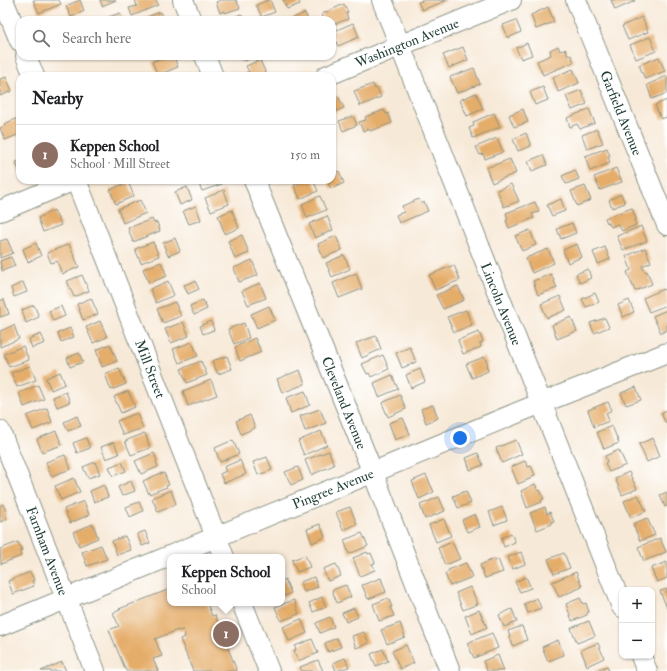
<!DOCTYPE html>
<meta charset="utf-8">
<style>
body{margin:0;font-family:"IM FELL Double Pica",serif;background:#f2f2f2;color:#202124}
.controls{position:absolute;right:12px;bottom:12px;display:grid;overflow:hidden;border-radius:8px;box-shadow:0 1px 3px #0004}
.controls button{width:36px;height:36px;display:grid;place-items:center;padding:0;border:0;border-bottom:1px solid #e0e0e0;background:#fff;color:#202124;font:20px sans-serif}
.you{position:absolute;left:460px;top:438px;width:14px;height:14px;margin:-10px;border:3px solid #fff;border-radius:50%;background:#1a73e8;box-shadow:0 0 0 6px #1a73e833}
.badge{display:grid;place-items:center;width:26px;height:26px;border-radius:50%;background:#1a73e8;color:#fff;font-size:13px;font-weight:700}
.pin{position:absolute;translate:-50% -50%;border:2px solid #fff;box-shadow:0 1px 4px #0006}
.popup{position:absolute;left:167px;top:554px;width:118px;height:52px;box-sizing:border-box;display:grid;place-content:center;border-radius:8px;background:#fff;filter:drop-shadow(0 1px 3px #0005);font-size:13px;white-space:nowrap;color:#757577}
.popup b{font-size:15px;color:#202124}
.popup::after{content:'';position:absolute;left:50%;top:100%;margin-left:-8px;border:8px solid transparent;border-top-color:#fff}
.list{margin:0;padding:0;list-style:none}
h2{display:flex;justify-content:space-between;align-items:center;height:52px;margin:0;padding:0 16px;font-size:17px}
h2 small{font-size:13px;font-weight:400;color:#757577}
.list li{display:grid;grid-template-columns:26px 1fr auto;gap:12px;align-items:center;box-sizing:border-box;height:60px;padding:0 16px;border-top:1px solid #e0e0e0}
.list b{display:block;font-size:15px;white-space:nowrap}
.list p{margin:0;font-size:13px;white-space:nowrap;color:#757577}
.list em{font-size:13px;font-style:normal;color:#757577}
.icon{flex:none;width:22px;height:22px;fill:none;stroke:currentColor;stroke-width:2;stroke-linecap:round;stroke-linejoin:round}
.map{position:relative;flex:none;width:667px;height:671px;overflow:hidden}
.search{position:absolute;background:#fff;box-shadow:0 1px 3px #0004;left:16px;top:16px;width:320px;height:44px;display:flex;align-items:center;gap:10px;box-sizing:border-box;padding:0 14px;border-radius:12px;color:#757577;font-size:15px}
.panel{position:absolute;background:#fff;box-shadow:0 1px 3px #0004;left:16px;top:72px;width:320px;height:112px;border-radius:12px}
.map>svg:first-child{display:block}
.building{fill:#e5ad6a}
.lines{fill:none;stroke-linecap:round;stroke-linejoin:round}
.minor-casing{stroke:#8b9386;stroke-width:22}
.minor{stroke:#fff;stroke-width:20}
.labels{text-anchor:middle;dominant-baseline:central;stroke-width:3;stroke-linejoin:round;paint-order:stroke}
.street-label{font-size:14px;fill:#1f3d34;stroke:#fff}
</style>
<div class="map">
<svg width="667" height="671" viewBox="0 0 667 671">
<rect width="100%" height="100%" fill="#fff"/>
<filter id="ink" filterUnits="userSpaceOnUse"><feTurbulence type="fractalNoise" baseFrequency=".025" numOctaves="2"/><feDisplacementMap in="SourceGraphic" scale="8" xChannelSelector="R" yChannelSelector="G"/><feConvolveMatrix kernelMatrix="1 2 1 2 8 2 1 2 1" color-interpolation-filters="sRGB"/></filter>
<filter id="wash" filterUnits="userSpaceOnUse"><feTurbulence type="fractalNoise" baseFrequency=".012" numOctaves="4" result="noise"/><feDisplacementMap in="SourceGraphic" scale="16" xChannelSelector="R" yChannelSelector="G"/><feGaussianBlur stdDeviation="0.9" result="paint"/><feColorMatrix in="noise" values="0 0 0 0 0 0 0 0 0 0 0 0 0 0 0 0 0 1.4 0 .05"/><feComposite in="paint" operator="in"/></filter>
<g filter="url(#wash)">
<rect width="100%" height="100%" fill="#f7e9d7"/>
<g id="blocks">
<path class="building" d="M33 0H59L61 4 39 13Z
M80 0 84 11 71 17 66 6Z
M100 0H116L102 6Z
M135 0H156L158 5 132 16 129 8 137 6Z
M221 0H236L240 8 225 13V11L220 13 216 2Z
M268 0H270L275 12 262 17 256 5Z
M283 0H298L300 4 287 9Z
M421 0H448L422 10 418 2 422 1Z
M611 0H634L635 1 615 10Z
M344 4 348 12 346 13 348 19 332 25V20H324L322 14Z
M548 7 554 22 536 29 531 15Z
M160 12 164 20H139Z
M120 13 123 20H107L106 18Z
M305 13 308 20H291V19Z
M241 14 244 20H227Z
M642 17 648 32 628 40 622 26Z
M516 20 521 32 508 38 503 25Z
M353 23 359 37 338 46 332 32Z
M650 37 656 51 636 59 630 45Z
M527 43 532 55 521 59 516 48Z
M558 46 560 51 566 49 568 56 571 55 574 62 543 75 537 61 551 55 550 50Z
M463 47 468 60 449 68 443 55Z
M165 56H176L178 59 175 60 178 67 158 75 152 62Z
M239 56H257L245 61 244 59 241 60Z
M659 57 665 71 645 79 639 65Z
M260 60 267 76H247L245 73 249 72 246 66Z
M474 68 480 84 457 93 450 77Z
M573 69 579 83 558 92 553 77Z
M667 76V93L652 99 647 85Z
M6 77 12 91 0 96V79Z
M373 84 375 89 377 88 381 97 360 106 354 91Z
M543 87 548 100 535 105 530 92Z
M581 90 587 104 572 110 566 96Z
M476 93 483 109 467 116 460 100Z
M338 96 344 108 332 113V99Z
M667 100V117L661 119 655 105Z
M523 109 528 122 514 127 509 115Z
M589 109 595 123 580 129 577 124 570 127 567 118Z
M384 110 386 114 388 113 392 123 370 131 369 129 363 131 359 122 366 120 365 117Z
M494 113 500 127 473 138 469 128 474 126 473 122Z
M353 116 357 125 343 131 339 121Z
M20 117V134L5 140 0 128 5 126 4 124Z
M597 129 603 143 587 149 582 135Z
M526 133 531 146 518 151 513 139Z
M497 138 503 152 485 159 483 154 480 155 476 147Z
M607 148 610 156H608L610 163 590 171 585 156Z
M543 155 547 165 532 171 528 161Z
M510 159 516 173 492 183 486 168Z
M20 161V173L16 162Z
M616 168 622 182 600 190 594 177Z
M575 170 579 179 566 184 562 176Z
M339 171 344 183 331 189 327 180H332V174Z
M197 180H220L222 184 202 191Z
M305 180H313L318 191 300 199 294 185Z
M128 182 134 196 116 204 110 190Z
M511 184 519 201 504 207 497 190Z
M585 186 591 200 577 206 571 191Z
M187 187 192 200 180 205 175 192Z
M224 190 229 204 211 211 205 198Z
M621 194 625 203 612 208 609 200Z
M320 196 326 210 307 218 302 204Z
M419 199 421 204 424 202 428 211 399 223 396 215 404 212 402 206Z
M561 199 565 211 552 216 547 205Z
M140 200 146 213 123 223 118 209Z
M535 202 539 212 532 214 534 218 509 228 506 220 508 219 506 213Z
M196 206 201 220 189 224 183 211Z
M632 208 636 219 634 220 636 225 622 231 618 224 611 227 608 222 607 223 605 218Z
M54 210 61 225 43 232 38 218Z
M232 210 239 228 225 234 218 216Z
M327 216 333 230 315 238 309 224Z
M152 219 154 223 157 222 160 231 133 242 128 228Z
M572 223 576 233 561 239 557 229Z
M641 226 647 241 623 250 617 236Z
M530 230 536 245 522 251 515 236Z
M242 235 249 253 235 259 228 241Z
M336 236 342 250 323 258 318 244Z
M175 238 180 251 168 256 163 243Z
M7 239 13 253 0 258V241Z
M153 242 159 256 141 263 135 249Z
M36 243 41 256 28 262 23 249Z
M69 244 79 267 62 274 57 261 51 263 47 253Z
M577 244 582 257 568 263 563 250Z
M605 247 610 259 598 264 593 252Z
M645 248 651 262 642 266 645 272 647 271 652 284 635 291 627 272 631 270 626 256Z
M548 249 554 263 532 273 526 258Z
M344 255 350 269 332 277 326 263Z
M11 257 15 266 2 271 0 261Z
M252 260 258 275 239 282 234 268Z
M161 262 167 276 149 283 143 269Z
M454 265 460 280 435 290 429 275Z
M588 269 591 278 580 283 576 274Z
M356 273 362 289 339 298 333 283Z
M551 274 557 288 538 295 533 281Z
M82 275 89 291 74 297 67 281Z
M168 281 174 295 156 303 150 289Z
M195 281 199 289 188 294 184 285Z
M23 282 27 292 14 297 11 288Z
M260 283 266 298 248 305 242 291Z
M458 286 464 300 443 309 436 295Z
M664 289 667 296V305L649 312 643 298Z
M595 293 599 302 586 307 582 299Z
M560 296 566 310 547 318 541 304Z
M91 298 98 314 83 320 77 304Z
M4 299 9 314 0 317V301Z
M203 300 207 309 194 315 190 306Z
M629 300 634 312 623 317 618 305Z
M175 302 181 316 163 323 157 309Z
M34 305 39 317 26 323 22 310Z
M61 306 65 316 53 321 49 311Z
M269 306 275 320 257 328 251 314Z
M466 310 472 325 454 332 447 317Z
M667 310V330L661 333 653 316Z
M571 317 577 331 557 339 552 325Z
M605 318 609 327 594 333 590 323Z
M100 321 107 337 93 343 86 327Z
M211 321 214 330 203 334 200 326Z
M183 322 189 336 171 343 165 329Z
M244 323 249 338 234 344 228 329Z
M14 325 19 339 0 347V331Z
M70 328 74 337 61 342 58 333Z
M479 332 483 342 480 343 481 347 463 354 458 340Z
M41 334 45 343 32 348 29 339Z
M376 336 381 349 362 358 356 343Z
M255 338 261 352 240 361 235 347Z
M192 342 198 356 179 363 173 349Z
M110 344 117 361 102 367 96 350Z
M23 346 29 360 9 367 4 354Z
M410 347 416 362 402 368 396 353Z
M79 353 83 362 70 367 67 358Z
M383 355 389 369 371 377 369 373 367 374 362 364Z
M227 356 232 369 218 374 212 361Z
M484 357 488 364 486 365 488 371 472 378 466 364Z
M201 361 207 375 187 383 181 369Z
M30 366 36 380 17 387 11 373Z
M119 368 126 384 111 390 105 374Z
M420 369 425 382 411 388 406 375Z
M300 370 305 384 282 393 277 379Z
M60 372 65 384 51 390 46 378Z
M392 375 398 389 379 397 374 383Z
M211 380 217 395 188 406 183 391Z
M38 385 44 399 24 407 19 393Z
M636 387 641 400 626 405 621 393Z
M128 391 135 407 121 413 114 397Z
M305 391 310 405 291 413 286 398Z
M66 392 70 402 57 407 53 397Z
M400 395 406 409 388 417 382 403Z
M608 402 612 410 606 413 609 421 594 427 588 410Z
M433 405 438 418 426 423 421 409Z
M47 408 52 422 33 430 27 416Z
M320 409 326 423 305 431 300 416Z
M667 410V422H665L661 413Z
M137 413 143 428 123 435 117 421Z
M250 415 255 428 241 434 236 421Z
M77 416 81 426 68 431 64 422Z
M403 418 410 434 395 440 389 423Z
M612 426 619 443 604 449 597 432Z
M56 431 62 445 42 452 37 439Z
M321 431 327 445 304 455 298 441Z
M145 433 150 448 131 455 125 441Z
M86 438 90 448 77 453 73 443Z
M653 438 660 456 647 462 639 444Z
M233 440 239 454 220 462 215 448Z
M516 440 522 454 502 463 496 448Z
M114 442 119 454 106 459 101 447Z
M619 450 626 465 609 472 605 463 607 462 605 456Z
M329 451 334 465 311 475 305 460Z
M154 453 157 461 156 462 158 467 141 474 135 461Z
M478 453 483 465 470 470 466 458Z
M65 455 71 469 51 476 46 462Z
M267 457 272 470 258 475 253 462Z
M240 460 246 474 224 483 220 474 226 471 224 467Z
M525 461 528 467 531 466 535 475 532 476V478L518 484 511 467Z
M95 462 100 474 88 478 83 467Z
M122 462 126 471 113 476 109 467Z
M298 467 303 480 291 485 285 472Z
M629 472 637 489 622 495 615 478Z
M161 473V474L164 473 169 485 166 486 167 487 149 494 143 481Z
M426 475 434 492 419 499 412 481Z
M74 478 80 492 61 500 55 486Z
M131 481 135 491 122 496 118 487Z
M535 484 538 491 540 490 544 499 541 500 542 502 527 508 521 491Z
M104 485 108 497 94 502 90 491Z
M171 490 176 504 158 512 152 498Z
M466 491 471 503 458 508 453 496Z
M667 492V506L665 507 660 495Z
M638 495 646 511 631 518 624 501Z
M439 497 445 511 425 519 420 505Z
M84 501 89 515 70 523 64 509Z
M139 502 143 511 130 517 126 507Z
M3 504 7 513 5 514 7 519 0 522V506Z
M350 507 357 524 343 530 336 512Z
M502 507 507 520 494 525 489 512Z
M545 507 547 514 550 512 554 521 551 522 552 524 537 530 530 513Z
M475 514 480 527 467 532 462 520Z
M647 518 655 535 640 541 633 524Z
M444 519 451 536 436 542 429 525Z
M93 524 98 538 79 546 73 532Z
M320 524 325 537 312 543 307 529Z
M145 531 150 543 142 546 137 534Z
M362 533 368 546 349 554 344 540Z
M511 533 515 542 504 547 501 538Z
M125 536 131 550 117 555 112 541Z
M660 538 666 552 644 561 638 547Z
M18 542 22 550 20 551 21 556 1 564 0 549Z
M452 542 460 559 445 565 438 548Z
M101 545 107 559 87 566 82 552Z
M367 552 368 554 371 553 375 563 372 564 375 570 360 576 353 558Z
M521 552 525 564 513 569 508 557Z
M564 553 570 568 554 574 548 559Z
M305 555 310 567 297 572 292 560Z
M494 559 495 561 498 559 503 572 485 578 480 565Z
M667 562V578L657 582 651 568Z
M466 563 472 577 450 586 445 574 449 572 448 570Z
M336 564 341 576 328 581 323 569Z
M30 572 34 580 32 581 34 586 13 594 8 581Z
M576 572 582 587 559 597 552 582Z
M314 577 318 587 304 592 300 582Z
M526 577 531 588 520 592 515 582Z
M381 578 386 592 368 599 362 585Z
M285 579 291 593 282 597V581Z
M346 585 351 597 337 603 332 590Z
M470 587 478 604 463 610 456 593Z
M170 589V603H207L212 616 215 615 237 671H193L180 639 185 637 183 630 179 631 178 630 155 639 162 656 153 659 158 671H126L109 630 119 626 113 613 120 610 119 609Z
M667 589V608L660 591Z
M322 597 326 607 313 612 309 603Z
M388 598 392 607H390L394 616 379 621 373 604Z
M537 598 541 608 528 613 524 604Z
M580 598 583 604 586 603 589 612 587 613V615L572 621 566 604Z
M294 600 299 614 281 621 275 607Z
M354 608 358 617 346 622 342 613Z
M512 609 517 622 504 627 499 615Z
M479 610 487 627 472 634 465 616Z
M330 617 334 627 320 633 316 623Z
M301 619 307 633 289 641 283 627Z
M589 621 595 636 577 643 571 628Z
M400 623 405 637 387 644 381 630Z
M522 626 527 640 513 646 508 631Z
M364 632 369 643 356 648 352 636Z
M492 633 498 648 474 658 467 643Z
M337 638 341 647 328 652 325 643Z
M312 639 318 653 298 661 294 651 296 650 295 646Z
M558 640 564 655 548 661 542 647Z
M598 643 604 658 587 666 581 650Z
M406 645 414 663 400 669 392 651Z
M383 649 388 661 376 666 371 654Z
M498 655 504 671H487L483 661Z
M345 658 349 667 336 671 333 663Z
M318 660 323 671H302L300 667Z
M62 662 66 671H41Z
M607 666 609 671H594Z"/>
</g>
</g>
<g filter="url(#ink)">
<use href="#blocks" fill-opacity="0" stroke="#8b9386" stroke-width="1"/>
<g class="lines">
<g class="minor-casing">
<path id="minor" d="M3 0 20 41
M183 0 191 20
M382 0 622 607
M576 0 667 225
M26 56 34 76
M205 56 213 76
M326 76 511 0
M76 180 224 557
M254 180 373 473 450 671
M0 211 74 180
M0 431 95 671
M242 603 269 671
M0 626 524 410 667 353
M641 656 647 671"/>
</g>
<use href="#minor" class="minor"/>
</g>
</g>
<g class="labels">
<g class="street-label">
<text transform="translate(407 43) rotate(-22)">Washington Avenue</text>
<text transform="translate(621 113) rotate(68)">Garfield Avenue</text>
<text transform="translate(501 304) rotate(68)">Lincoln Avenue</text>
<text transform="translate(150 369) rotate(69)">Mill Street</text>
<text transform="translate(344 403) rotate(68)">Cleveland Avenue</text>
<text transform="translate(333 489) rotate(-22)">Pingree Avenue</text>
<text transform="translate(47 551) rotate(69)">Farnham Avenue</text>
</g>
</g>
</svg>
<div class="controls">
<button>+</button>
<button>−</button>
</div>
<div class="you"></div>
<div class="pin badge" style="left:226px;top:634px;background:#8d6e63">1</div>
<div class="popup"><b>Keppen School</b>School</div>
<div class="search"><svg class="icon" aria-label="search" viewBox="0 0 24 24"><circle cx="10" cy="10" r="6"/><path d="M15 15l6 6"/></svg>Search here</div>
<section class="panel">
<h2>Nearby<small></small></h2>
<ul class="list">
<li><span class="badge" style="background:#8d6e63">1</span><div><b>Keppen School</b><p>School · Mill Street</p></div><em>150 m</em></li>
</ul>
</section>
</div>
